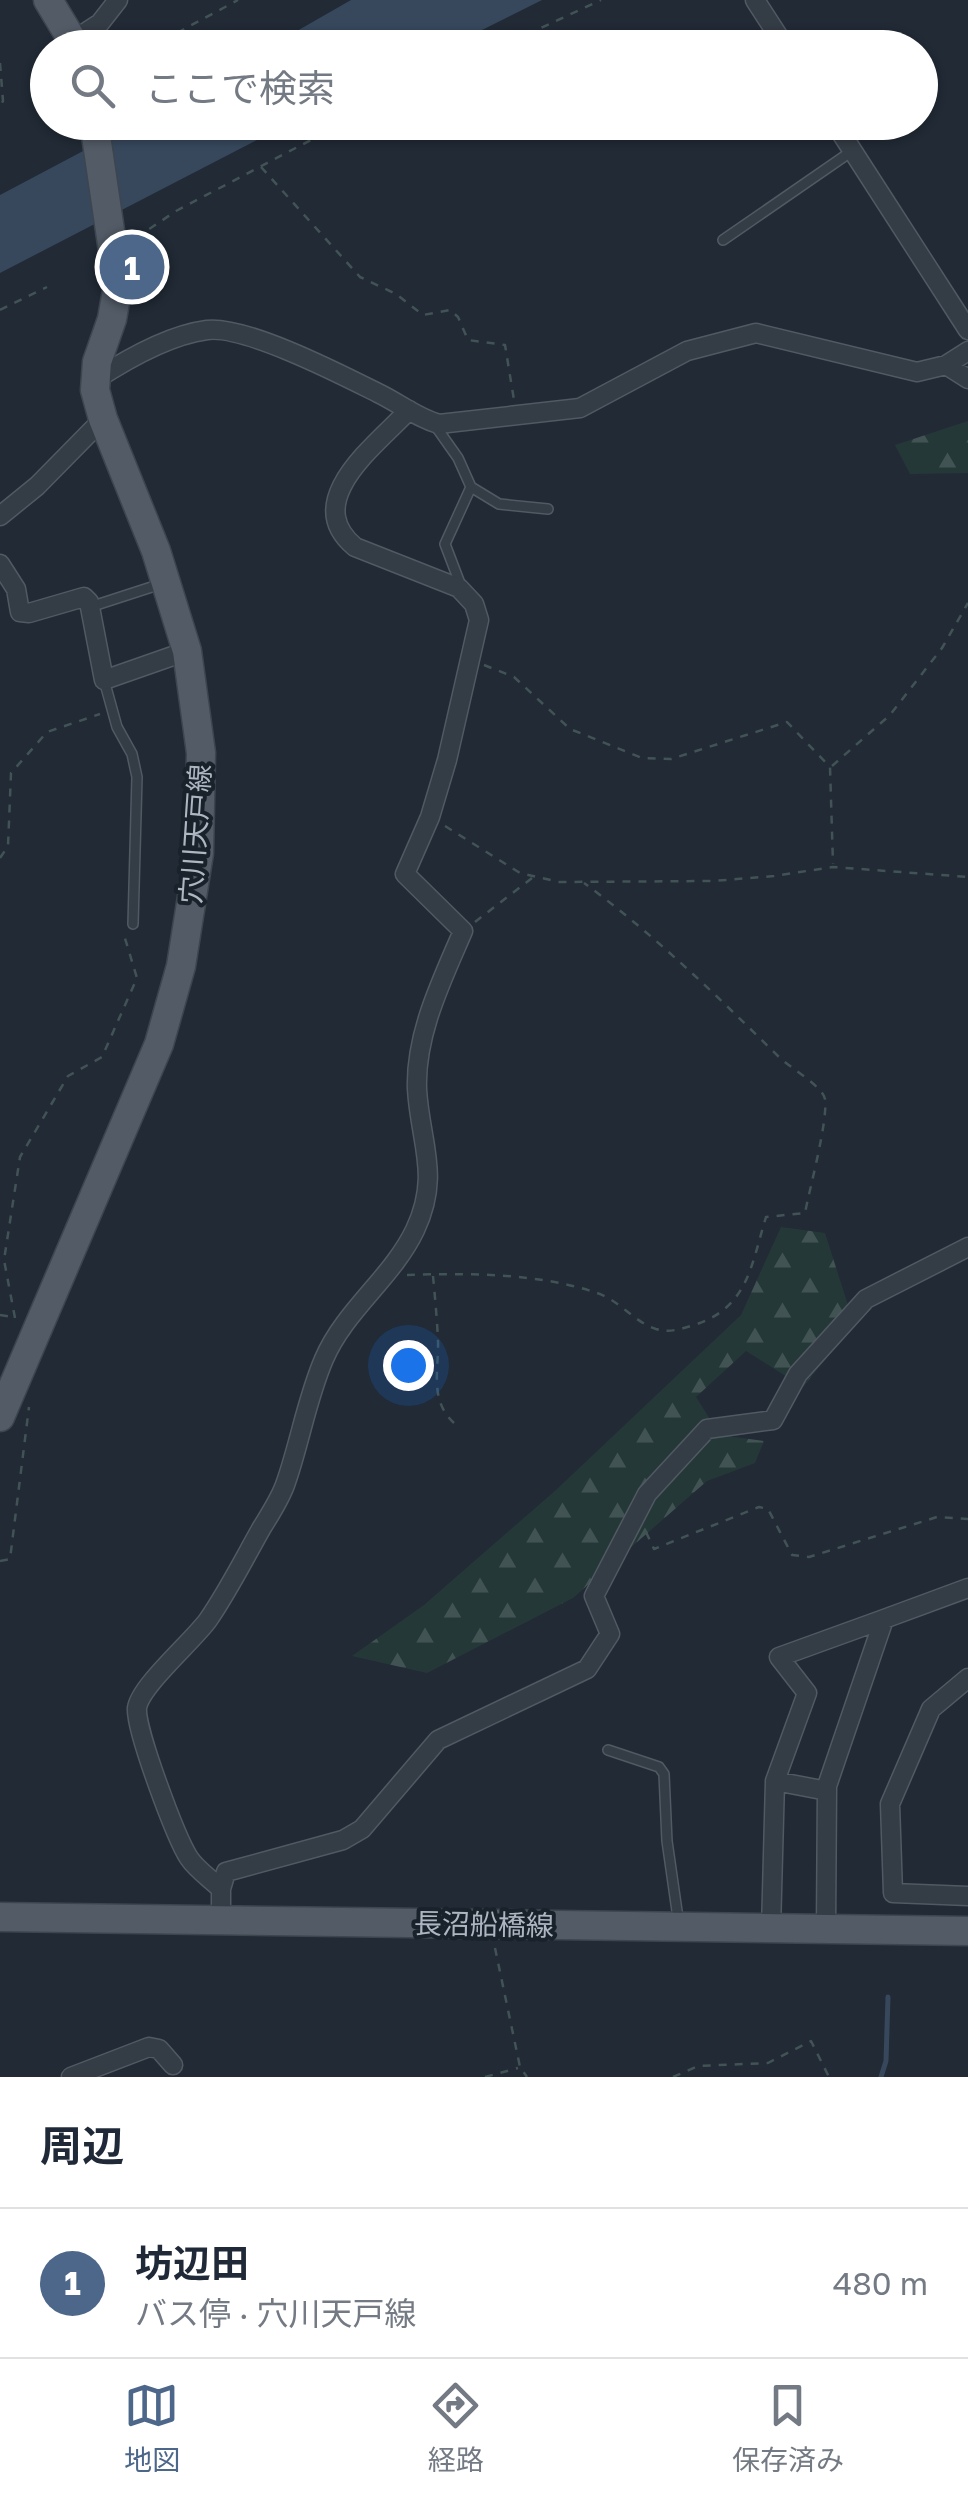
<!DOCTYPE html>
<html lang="ja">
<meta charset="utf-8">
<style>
body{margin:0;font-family:"Golos Text","Noto Sans JP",sans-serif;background:#f6f6f7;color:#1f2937}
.you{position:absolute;left:408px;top:1365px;width:35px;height:35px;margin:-25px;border:8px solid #fff;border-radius:50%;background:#1a73e8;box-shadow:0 0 0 15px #1a73e833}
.badge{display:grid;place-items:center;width:65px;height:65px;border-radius:50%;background:#4d678a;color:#fff;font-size:32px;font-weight:700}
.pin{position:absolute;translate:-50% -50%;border:5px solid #fff;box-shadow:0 2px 10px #0006}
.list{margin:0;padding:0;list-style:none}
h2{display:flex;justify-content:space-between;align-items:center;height:130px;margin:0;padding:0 40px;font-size:42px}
h2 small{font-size:32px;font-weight:400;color:#747a83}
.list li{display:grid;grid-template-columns:65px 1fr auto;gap:30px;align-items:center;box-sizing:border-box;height:150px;padding:0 40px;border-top:2px solid #e0e1e3}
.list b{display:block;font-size:38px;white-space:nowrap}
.list p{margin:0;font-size:32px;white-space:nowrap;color:#747a83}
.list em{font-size:32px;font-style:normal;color:#747a83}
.icon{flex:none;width:55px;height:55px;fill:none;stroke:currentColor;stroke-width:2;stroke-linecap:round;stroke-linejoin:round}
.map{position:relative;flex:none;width:968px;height:2077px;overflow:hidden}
.search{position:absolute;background:#fff;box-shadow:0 2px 8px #0004;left:30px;right:30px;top:30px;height:110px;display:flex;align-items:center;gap:25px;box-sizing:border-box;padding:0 35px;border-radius:55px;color:#747a83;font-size:38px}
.sheet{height:280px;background:#fff}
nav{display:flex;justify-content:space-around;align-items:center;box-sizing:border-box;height:140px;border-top:2px solid #e0e1e3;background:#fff;font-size:28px;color:#747a83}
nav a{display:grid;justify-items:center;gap:5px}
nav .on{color:#4d678a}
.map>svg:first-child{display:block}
.forest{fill:url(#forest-firs)}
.water{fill:#37485d}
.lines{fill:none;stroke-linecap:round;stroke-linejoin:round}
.stream{stroke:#37485d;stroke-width:5}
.service-casing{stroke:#515963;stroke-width:12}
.minor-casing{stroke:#515963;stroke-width:21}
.primary-casing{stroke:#3d454f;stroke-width:31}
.path{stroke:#425355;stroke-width:2.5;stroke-dasharray:8 8;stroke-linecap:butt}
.service{stroke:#343c45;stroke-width:9}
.minor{stroke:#343c45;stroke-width:18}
.primary{stroke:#525b66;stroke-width:28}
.labels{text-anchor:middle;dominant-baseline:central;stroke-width:8;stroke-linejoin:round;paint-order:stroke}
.street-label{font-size:28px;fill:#aeb6c2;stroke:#19212a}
</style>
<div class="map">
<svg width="968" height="2077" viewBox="0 0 968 2077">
<defs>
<pattern id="forest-firs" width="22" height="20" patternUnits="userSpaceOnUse" patternTransform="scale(2.5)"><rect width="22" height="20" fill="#253838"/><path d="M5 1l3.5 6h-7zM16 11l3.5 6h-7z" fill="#425353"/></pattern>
</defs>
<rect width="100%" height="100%" fill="#212a35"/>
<path class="forest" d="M968 421V473L910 474 895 445Z
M781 1227 825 1233 854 1324 803 1387 746 1351 696 1397 720 1435 764 1441 755 1463 707 1481 573 1598 427 1673 352 1656 424 1605 556 1490 741 1315Z"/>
<path class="water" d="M351 0H542L448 47H269Z
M136 123H290L0 273V195Z"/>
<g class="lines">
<path class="stream" d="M881 2077 886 2061 888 1997"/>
<g class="service-casing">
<path id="service" d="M723 240 852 151
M434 424 458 458 471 487 499 504 548 509
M461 586 445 544 471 487
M90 607 164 583
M104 680 117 727 132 754 137 777 133 924
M608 1750 659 1767 664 1774 667 1841 679 1925"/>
</g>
<g class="minor-casing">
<path id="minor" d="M755 0 786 48
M74 40 100 23 118 0
M834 122 968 330
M946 365 968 379
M95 380C127 359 169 335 207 330 245 325 342 375 378 393 399 403 417 418 439 424L580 408 687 351 756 333 917 372 946 365 968 351
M0 516 37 486 103 419
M0 564 16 589 20 612 29 613 84 597 89 602 104 680 187 651
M968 1678 931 1709 890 1804 893 1893 968 1896
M775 1781 827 1791
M221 1889 226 1872 343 1840 362 1829 438 1740 587 1669 610 1634 594 1596 647 1494 707 1429 773 1420 798 1374 866 1299 968 1247
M221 1921V1889C211 1879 197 1870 189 1858 176 1838 135 1729 137 1708 140 1686 193 1641 208 1620 228 1591 244 1559 261 1529 270 1514 281 1498 286 1482 300 1442 307 1398 324 1359 345 1310 392 1278 415 1230 441 1175 420 1143 417 1089 415 1034 442 980 463 931L405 874 430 817 447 760 479 620 474 604 459 588 355 547C300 501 375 446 409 410
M771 1929 775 1781 807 1693 779 1657 884 1619
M826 1929 827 1786 884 1619 968 1588
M71 2077 149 2047 159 2049 173 2065"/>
</g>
<g class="primary-casing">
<path id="primary" d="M48 0 77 48
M0 1417 159 1044 181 966 199 853 201 753 187 651 156 551 103 419 95 390 97 362 112 319 118 285 94 122
M0 1917 968 1931"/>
</g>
<path class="path" d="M149 48 238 0
M498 48 601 0
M0 63 3 101 0 106
M261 167 360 277 396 294 423 315 450 310 458 317 468 340 505 345 514 400
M136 238 176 211 345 122
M0 310 47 287
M484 665 514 677 570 729 642 758 671 759 787 722 830 767 833 864
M832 766 890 715 942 648 968 603
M445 826 520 873 559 882 713 881 774 876 833 867 968 877
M0 858 8 846 11 773 47 732 100 714
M475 922 532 878
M407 1275C468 1273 539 1273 597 1293 619 1300 634 1322 656 1329 670 1333 681 1329 694 1325 748 1308 751 1266 766 1217L805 1213C810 1187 828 1121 825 1099 823 1087 791 1068 780 1058 718 997 655 935 584 883
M433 1276C435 1297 437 1319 438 1340 439 1370 429 1400 454 1423
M0 1315 13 1317
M15 1318 4 1260 20 1157 68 1076 102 1057 137 978 124 935
M646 1532 654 1549 759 1507 768 1509 792 1555 809 1557 937 1517 968 1519
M0 1561 10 1559 29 1407
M495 1948 520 2067 527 2077
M485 2077 518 2068
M673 2077 698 2066 768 2063 811 2041 829 2077"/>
<use href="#service" class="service"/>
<use href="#minor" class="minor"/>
<use href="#primary" class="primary"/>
</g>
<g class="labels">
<g class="street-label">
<text transform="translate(195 834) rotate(-86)">穴川天戸線</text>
<text transform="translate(484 1924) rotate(1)">長沼船橋線</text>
</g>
</g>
</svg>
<div class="you"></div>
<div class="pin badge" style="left:132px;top:267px">1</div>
<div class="search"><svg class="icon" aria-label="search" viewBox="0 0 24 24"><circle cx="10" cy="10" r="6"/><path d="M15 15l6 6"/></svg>ここで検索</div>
</div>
<section class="sheet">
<h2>周辺<small></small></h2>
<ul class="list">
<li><span class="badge">1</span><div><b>坊辺田</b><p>バス停 · 穴川天戸線</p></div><em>480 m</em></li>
</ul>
</section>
<nav>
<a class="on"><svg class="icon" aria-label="map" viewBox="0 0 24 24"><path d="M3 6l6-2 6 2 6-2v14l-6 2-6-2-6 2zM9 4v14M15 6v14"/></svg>地図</a>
<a><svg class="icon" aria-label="directions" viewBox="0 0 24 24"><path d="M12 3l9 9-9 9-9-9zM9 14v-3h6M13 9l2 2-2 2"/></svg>経路</a>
<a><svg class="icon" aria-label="saved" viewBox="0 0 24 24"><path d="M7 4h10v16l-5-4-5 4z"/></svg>保存済み</a>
</nav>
